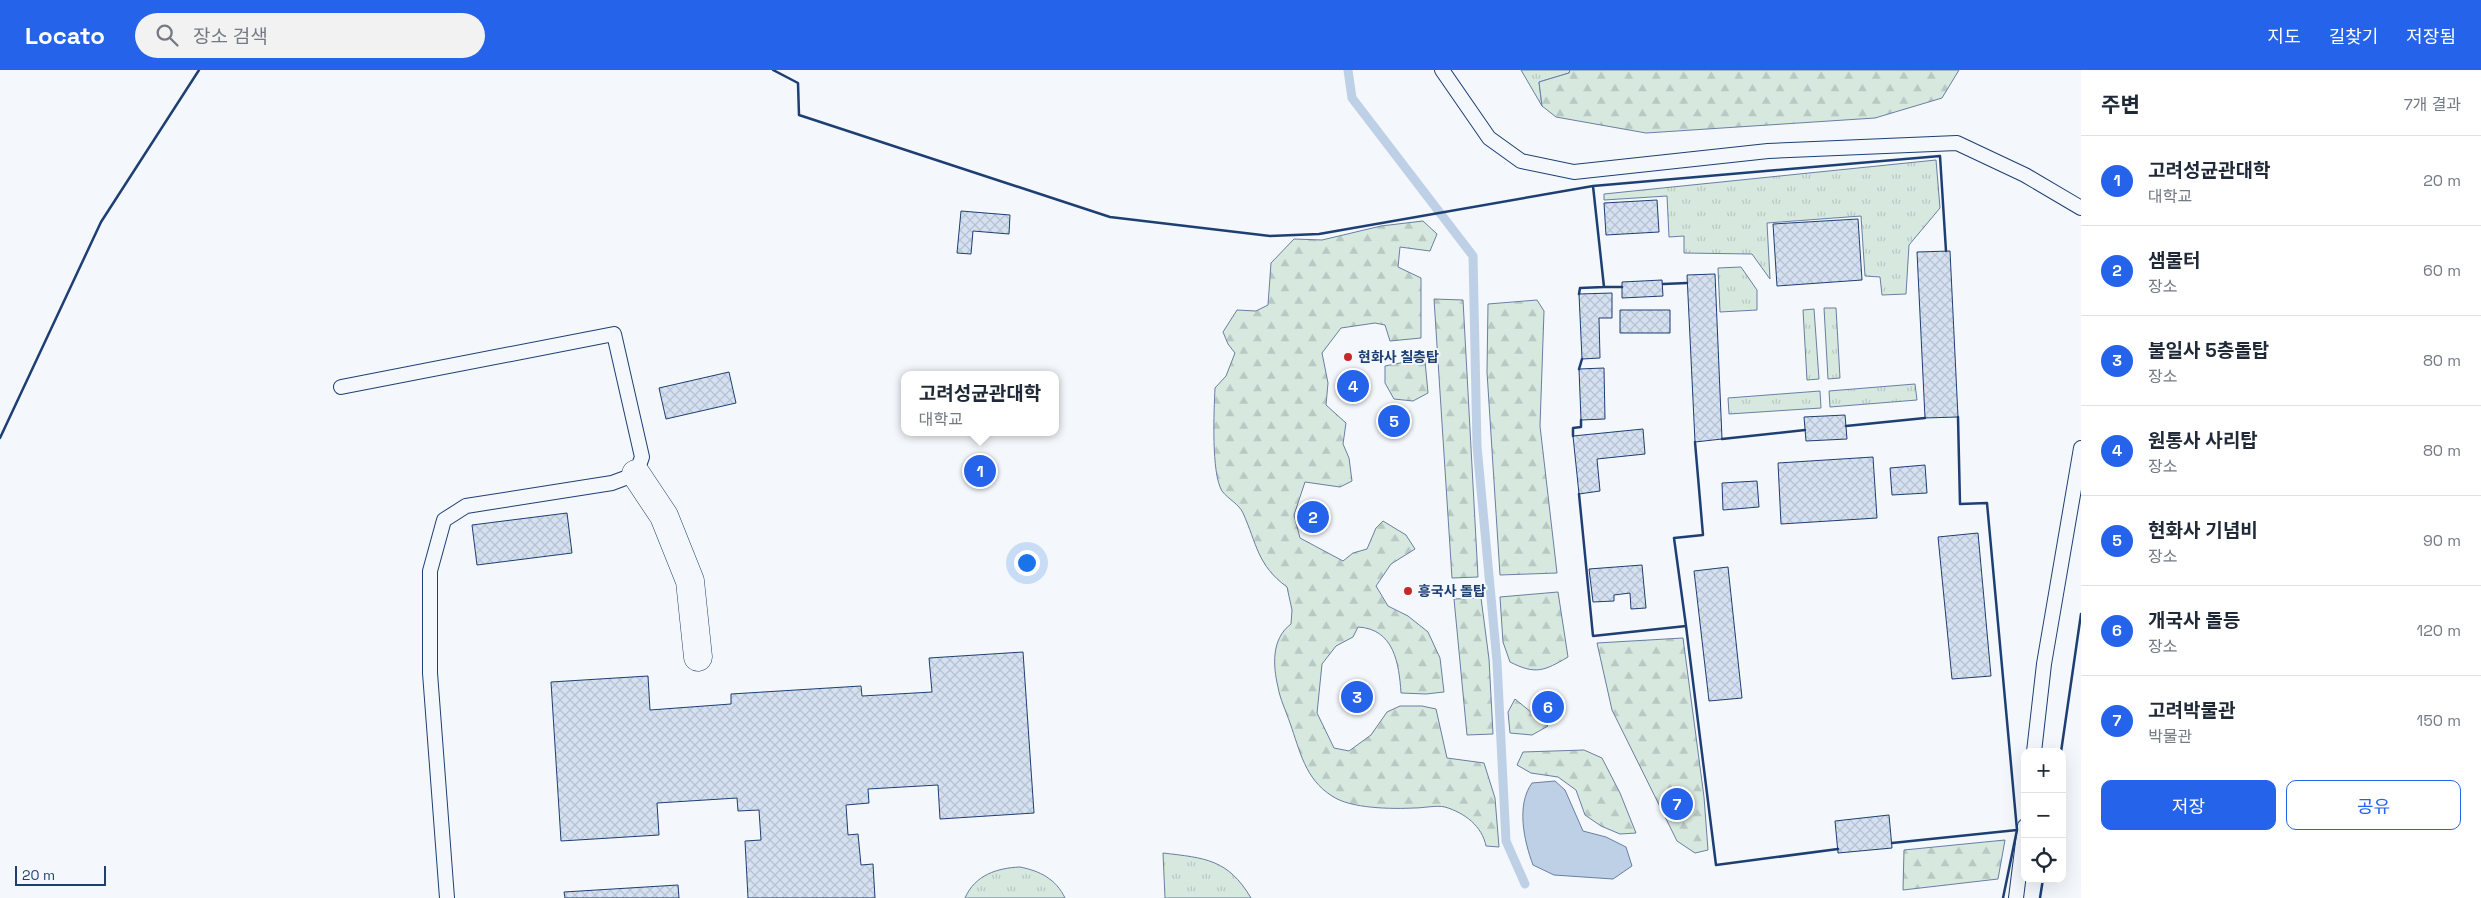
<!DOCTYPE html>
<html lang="ko">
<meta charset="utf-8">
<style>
body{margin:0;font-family:"Space Grotesk","Noto Sans KR",sans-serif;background:#f2f2f3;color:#1f2937}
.controls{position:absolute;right:15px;bottom:15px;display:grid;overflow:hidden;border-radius:10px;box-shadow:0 5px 20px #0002}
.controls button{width:45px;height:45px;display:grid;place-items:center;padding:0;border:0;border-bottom:1px solid #e0e1e3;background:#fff;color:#1f2937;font:25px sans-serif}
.scale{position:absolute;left:15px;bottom:12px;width:91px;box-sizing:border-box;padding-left:5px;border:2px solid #1d3f73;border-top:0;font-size:14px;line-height:18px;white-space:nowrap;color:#1d3f73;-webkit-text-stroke:4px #f4f7fb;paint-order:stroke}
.you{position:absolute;left:1026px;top:492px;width:18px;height:18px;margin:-12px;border:4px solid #fff;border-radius:50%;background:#1a73e8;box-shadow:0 0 0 8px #1a73e833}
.badge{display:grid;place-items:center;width:32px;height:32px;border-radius:50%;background:#2563eb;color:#fff;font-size:16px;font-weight:700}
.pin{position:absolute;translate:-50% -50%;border:2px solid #fff;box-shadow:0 1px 5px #0006}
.popup{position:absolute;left:901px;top:301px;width:158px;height:65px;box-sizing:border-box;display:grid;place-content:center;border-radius:10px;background:#fff;filter:drop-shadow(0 1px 4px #0005);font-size:16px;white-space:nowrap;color:#747a83}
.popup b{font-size:19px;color:#1f2937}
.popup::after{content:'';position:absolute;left:50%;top:100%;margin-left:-10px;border:10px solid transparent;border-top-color:#fff}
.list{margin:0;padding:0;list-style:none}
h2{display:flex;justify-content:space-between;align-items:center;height:65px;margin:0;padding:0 20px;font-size:21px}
h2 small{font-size:16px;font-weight:400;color:#747a83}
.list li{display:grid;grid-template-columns:32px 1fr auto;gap:15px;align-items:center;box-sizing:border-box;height:90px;padding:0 20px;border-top:1px solid #e0e1e3}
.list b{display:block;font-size:19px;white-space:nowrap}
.list p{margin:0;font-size:16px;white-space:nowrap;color:#747a83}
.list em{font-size:16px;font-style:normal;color:#747a83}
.actions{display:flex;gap:10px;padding:15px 20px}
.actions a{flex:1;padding:11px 0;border:1px solid #2563eb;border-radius:10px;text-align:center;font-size:18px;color:#2563eb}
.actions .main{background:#2563eb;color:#fff}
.icon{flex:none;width:28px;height:28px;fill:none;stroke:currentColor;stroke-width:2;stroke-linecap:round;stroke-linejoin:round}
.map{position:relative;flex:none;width:2081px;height:828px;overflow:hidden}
header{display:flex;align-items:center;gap:30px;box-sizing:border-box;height:70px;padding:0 25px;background:#2563eb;color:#fff}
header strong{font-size:24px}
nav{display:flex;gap:28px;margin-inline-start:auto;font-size:18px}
.search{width:350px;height:45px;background:#f2f2f3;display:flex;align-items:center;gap:12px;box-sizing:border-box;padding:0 18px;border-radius:28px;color:#747a83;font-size:19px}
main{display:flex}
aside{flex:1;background:#fff}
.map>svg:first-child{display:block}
.grass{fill:url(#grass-tufts);stroke:#687fa3}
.forest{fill:url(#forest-firs);stroke:#687fa3}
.water{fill:#bed0e5;stroke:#687fa3}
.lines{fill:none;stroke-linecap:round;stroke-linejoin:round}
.stream{stroke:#bed0e5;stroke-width:9}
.building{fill:url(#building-cross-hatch);stroke:#1d3f73}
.lane-casing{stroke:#1d3f73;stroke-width:16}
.street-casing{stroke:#1d3f73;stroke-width:29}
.lane{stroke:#f4f7fb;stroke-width:14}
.street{stroke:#f4f7fb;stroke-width:28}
.wall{stroke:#1d3f73;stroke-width:2.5}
.poi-dot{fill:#c62828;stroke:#f4f7fb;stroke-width:2}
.labels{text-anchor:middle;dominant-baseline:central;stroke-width:4;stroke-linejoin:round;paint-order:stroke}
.poi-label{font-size:14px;font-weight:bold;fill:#1d3f73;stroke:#f4f7fb;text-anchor:start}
</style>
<header>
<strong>Locato</strong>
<div class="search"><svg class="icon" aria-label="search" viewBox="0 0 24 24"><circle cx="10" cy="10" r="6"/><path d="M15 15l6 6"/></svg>장소 검색</div>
<nav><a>지도</a><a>길찾기</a><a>저장됨</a></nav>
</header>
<main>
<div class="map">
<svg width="2081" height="828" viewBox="0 0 2081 828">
<defs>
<pattern id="grass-tufts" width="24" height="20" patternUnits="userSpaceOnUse" patternTransform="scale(1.25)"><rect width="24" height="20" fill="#d7e8df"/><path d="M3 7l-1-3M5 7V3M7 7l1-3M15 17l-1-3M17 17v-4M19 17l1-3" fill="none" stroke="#b8c8c3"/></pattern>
<pattern id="forest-firs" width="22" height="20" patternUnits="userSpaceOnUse" patternTransform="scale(1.25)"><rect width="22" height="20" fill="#d7e8df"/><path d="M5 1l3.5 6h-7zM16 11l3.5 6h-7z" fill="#b8c8c3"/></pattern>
<pattern id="building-cross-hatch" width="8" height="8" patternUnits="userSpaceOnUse" patternTransform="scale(1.25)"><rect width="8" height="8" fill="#d5e0f0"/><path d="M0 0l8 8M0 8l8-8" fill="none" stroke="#b6c1d1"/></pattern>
</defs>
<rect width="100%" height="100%" fill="#f4f7fb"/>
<path class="grass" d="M1521 0H1570L1569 3 1539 12 1542 36Z
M1936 90 1940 138 1909 175 1906 224 1882 225 1880 207 1865 206 1861 146 1767 153 1770 209 1752 184 1684 183V166L1669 167 1667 126 1604 130V124Z
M1741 197 1757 220V240L1720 242 1718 198Z
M1824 238H1836L1840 308 1828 309Z
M1814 239 1819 309 1807 310 1803 240Z
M1915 314 1917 330 1830 337 1829 321Z
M1820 321 1821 338 1729 344 1728 328Z
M1163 783C1205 788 1228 789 1251 828H1165Z
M1020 797C1040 801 1056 809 1065 828H965C975 805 997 798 1020 797Z"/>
<path class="forest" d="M1570 0H1959L1942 28 1875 48 1646 63 1556 47 1542 36 1539 12 1569 3Z
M1423 151 1437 164 1430 181 1400 177 1398 197 1421 208V268L1390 271 1385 255 1375 253 1341 258 1322 283 1328 313 1326 335 1346 353 1343 374 1349 388 1352 411 1340 417 1305 412 1294 445 1300 468 1343 491 1353 483 1367 479 1376 458 1383 451 1406 465 1415 479 1391 494 1376 516 1388 536 1408 546 1428 562 1440 588 1444 622 1426 624 1401 623C1399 593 1394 559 1358 557L1353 567 1336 576 1322 594 1317 643 1334 678 1349 681 1371 665 1387 642 1400 636H1422L1436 639 1447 688 1484 693 1495 728 1499 777 1486 776C1482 756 1465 743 1445 737 1436 735 1424 738 1414 738 1393 739 1351 739 1332 726 1305 709 1300 681 1290 653 1286 641 1280 629 1278 617 1273 596 1271 569 1291 554L1292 540 1287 517C1257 495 1257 474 1243 443 1239 434 1228 429 1222 421 1211 403 1214 341 1215 318L1226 306 1235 283 1228 274 1223 262 1237 240 1256 241 1268 235 1271 193 1294 169 1322 170 1381 156Z
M1434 229 1463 230 1478 507 1452 508Z
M1537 230 1544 241 1540 356 1557 503 1500 505 1487 302 1488 234Z
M1410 291H1425L1428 323 1413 331 1394 329 1385 313V296Z
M1558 522 1568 587C1544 601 1536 605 1510 592L1503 572 1500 527Z
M1481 528 1489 589 1493 664 1467 665 1454 529Z
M1683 568 1704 727 1708 780 1695 783 1677 771 1612 640 1597 573Z
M1515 629 1548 656 1532 665 1510 663 1508 642Z
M1584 680 1602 688 1620 723 1636 763 1620 764 1601 756 1585 745 1576 720 1558 707 1531 703 1517 695 1523 682Z
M2005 770 1998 809 1903 820 1904 780Z"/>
<path class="water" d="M1555 711 1565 720 1583 761 1606 767 1626 777 1632 796 1613 809 1554 805 1533 795C1524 771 1516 735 1532 713Z"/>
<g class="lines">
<path class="stream" d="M1348 0 1352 28 1473 186 1477 376 1497 592 1506 771 1525 814"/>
</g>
<path class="building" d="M1657 130 1659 162 1606 165 1604 133Z
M961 141 1010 145 1009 164 973 161 971 184 957 183Z
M1858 149 1862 210 1777 216 1773 154Z
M1950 181 1958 347 1925 348 1917 182Z
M1715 204 1722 369 1695 372 1687 205Z
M1662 210 1663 226 1622 228V212Z
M1612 223V248H1599L1600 288 1582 289 1579 224Z
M1620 240H1670V263H1620Z
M1604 298 1605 349 1581 350 1579 299Z
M729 302 736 333 666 349 659 318Z
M1845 345 1847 369 1806 371 1804 347Z
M1643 359 1645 384 1597 389 1600 421 1579 424 1573 366Z
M1873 387 1877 448 1781 454 1778 393Z
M1925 395 1927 423 1892 425 1890 398Z
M1757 411 1759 437 1723 440 1722 413Z
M567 443 572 483 477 495 472 455Z
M1978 463 1991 606 1952 609 1938 467Z
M1642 495 1646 538 1631 539 1630 523 1614 525V531L1593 532 1589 499Z
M1728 497 1742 628 1709 631 1694 501Z
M1023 582 1034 743 940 749 938 715 868 719 869 733 846 735 848 765 858 764 861 795 873 794 875 828H748L745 771 761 770 759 740 738 741 737 728 657 733 659 765 561 771 551 612 648 606 650 640 731 634V624L861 616 862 626 932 622 929 588Z
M1889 745 1892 778 1838 783 1835 751Z
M678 815 679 828H565L564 822Z"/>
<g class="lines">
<g class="lane-casing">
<path id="lane" d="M1442 0 1489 68 1521 91 1574 102 1768 81 1957 73 2025 105 2081 138
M341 317 614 264 642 387 636 404 612 413 466 436 444 450 430 501V603L447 828
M2034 682 2044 594 2081 378
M2016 828 2025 756"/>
</g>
<g class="street-casing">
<path id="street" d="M636 404 664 446 690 511 698 587"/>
</g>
<use href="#lane" class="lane"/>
<use href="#street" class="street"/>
<path class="wall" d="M773 0 798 13 799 45 1110 147 1270 166 1319 164 1593 116 1940 86 1946 181
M1663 214 1687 213
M1604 217H1622
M1579 224 1580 218 1604 217 1593 116
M1579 299 1582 289
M1958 347 1960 434 1987 433 2017 760 2003 828
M1846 356 1925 348
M1573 366V358L1581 357V350
M0 368 101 152 199 0
M1722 369 1805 360
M1579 424 1593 566 1686 556 1674 468 1703 465 1695 372
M1686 556 1716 795 1838 779
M2061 682 2081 544
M1892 773 2017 760
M2040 828 2043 809"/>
</g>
<g class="poi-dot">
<circle cx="1348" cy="287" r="5"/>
<circle cx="1408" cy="521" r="5"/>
</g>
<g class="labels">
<g class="poi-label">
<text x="1358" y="287">현화사 칠층탑</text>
<text x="1418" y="521">흥국사 돌탑</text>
</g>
</g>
</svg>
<div class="controls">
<button>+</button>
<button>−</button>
<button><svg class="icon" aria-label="locate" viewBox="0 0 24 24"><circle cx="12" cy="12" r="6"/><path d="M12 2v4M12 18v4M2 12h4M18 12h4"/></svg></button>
</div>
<div class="scale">20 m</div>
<div class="you"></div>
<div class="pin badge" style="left:980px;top:401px">1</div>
<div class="popup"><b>고려성균관대학</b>대학교</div>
<div class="pin badge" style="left:1313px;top:447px">2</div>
<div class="pin badge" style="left:1357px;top:627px">3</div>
<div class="pin badge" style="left:1353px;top:316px">4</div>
<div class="pin badge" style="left:1394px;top:351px">5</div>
<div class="pin badge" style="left:1548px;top:637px">6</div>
<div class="pin badge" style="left:1677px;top:734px">7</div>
</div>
<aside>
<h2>주변<small>7개 결과</small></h2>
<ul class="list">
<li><span class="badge">1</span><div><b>고려성균관대학</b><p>대학교</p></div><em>20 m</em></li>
<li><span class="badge">2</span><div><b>샘물터</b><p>장소</p></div><em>60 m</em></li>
<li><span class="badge">3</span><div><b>불일사 5층돌탑</b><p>장소</p></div><em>80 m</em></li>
<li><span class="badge">4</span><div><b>원통사 사리탑</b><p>장소</p></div><em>80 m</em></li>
<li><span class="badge">5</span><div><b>현화사 기념비</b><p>장소</p></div><em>90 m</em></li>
<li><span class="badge">6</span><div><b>개국사 돌등</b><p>장소</p></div><em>120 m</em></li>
<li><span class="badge">7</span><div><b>고려박물관</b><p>박물관</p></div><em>150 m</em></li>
</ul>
<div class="actions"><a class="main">저장</a><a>공유</a></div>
</aside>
</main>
